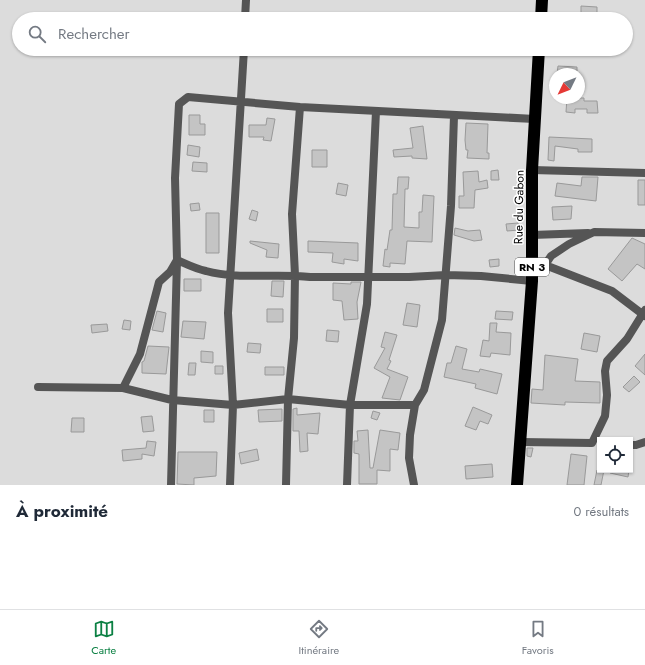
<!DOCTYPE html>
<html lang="fr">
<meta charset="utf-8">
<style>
body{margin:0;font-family:Jost,sans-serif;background:#f2f2f3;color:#1f2937}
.controls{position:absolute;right:12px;bottom:12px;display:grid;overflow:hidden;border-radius:0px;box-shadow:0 1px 3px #0004}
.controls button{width:36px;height:36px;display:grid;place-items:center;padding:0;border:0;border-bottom:1px solid #e0e1e3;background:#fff;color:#1f2937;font:20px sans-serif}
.compass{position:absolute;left:549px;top:68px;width:36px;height:36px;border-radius:50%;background:#fff;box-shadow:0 1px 3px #0004;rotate:227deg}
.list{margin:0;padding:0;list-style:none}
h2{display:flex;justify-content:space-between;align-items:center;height:52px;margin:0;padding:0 16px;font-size:17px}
h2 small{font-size:13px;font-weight:400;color:#747a83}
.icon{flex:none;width:22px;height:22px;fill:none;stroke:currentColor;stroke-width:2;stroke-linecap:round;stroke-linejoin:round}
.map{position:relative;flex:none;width:645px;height:485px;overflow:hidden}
.search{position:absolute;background:#fff;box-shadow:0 1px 3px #0004;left:12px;right:12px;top:12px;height:44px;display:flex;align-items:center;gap:10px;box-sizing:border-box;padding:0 14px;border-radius:22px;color:#747a83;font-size:15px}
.sheet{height:124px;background:#fff}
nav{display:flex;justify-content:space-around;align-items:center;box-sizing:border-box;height:56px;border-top:1px solid #e0e1e3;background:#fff;font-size:11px;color:#747a83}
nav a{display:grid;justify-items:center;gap:2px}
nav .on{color:#0b8043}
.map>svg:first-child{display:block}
.green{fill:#dcdcdc;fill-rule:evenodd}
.building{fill:#c4c4c4;stroke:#999}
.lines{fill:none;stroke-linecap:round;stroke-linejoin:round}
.minor{stroke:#555;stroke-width:8}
.highway{stroke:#000;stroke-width:12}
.labels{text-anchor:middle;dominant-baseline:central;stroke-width:3;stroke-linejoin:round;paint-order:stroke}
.shield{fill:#fff;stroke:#4c4c4c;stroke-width:1}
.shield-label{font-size:11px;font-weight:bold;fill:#000}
.street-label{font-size:12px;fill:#000;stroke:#fff}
</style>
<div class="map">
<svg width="645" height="485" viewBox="0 0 645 485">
<rect width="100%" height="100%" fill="#fff"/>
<path class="green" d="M0 0H645V485H0ZM19 19H626V49H19ZM555 74H579V98H555ZM600 440H630V470H600Z"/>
<path class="building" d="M581 6 597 7V18L581 17Z
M558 66 577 67V74H557Z
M567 98H584V101H597L598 113H587V109H575V113L566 112Z
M189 115H200V124H205V135H189Z
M267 118 275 119 271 141 263 140 264 137H249V125H266Z
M466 123 488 124 487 153H489V159L467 158 468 150H466L465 140Z
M423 126 427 159 412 158V156L394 157 393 150 413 148 410 128Z
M549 137 592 139V152H578V149L555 146 554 161 548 160Z
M188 145 200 147 199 157 187 155Z
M312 150H327V167H312Z
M193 162 207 163V172L192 171Z
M498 170 499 180H491V171Z
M478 171 479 182 487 180 488 188 475 190 474 208H459V196H464L463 172Z
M398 177H409L408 189H405L404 227 419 228V212H422L423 195 434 196 432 242 407 241 405 264 390 263V267L383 266 385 249 387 250 390 230H392L393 194H397Z
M582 177H598L596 201 555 196 557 183 581 186Z
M638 180H645V205H638Z
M338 183 348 185 346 196 336 194Z
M199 203 200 210 191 211 190 204Z
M572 206 571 219 553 220 552 207Z
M252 210 258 212 256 221 249 219Z
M206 213H219V253H206Z
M518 223 519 230 507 231 506 224Z
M455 228 468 231 480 230 482 240 474 241 454 235Z
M632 238 645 244V269L637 264 622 281 608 269Z
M250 241 279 244 278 258 266 257 267 250 250 243Z
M308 241 358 243V261L344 259V264L332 262 333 253 308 252Z
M499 259V266L490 267 489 260Z
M184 279H201V291H184Z
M272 281H284L283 297 271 296Z
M351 282H361L357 302 358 319 344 320 342 301 333 300V283L351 284Z
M407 303 420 305 417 327 403 325Z
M267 309H283V322H267Z
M157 311 166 313 163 332 152 330Z
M496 311 513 312 512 320 495 319Z
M124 320 131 321 130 330 122 329Z
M183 321 206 322 204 339 181 337Z
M490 323H497L496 332 511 333 510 355 491 353 490 357 480 356 483 340 489 341Z
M107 324 108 331 92 333 91 325Z
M327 330 339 331 338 342 326 341Z
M385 332 397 335 389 360 391 361 387 369 408 377 400 400 382 398 390 377 374 368 385 348 381 347Z
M584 333 600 336 597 352 581 349Z
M248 343 261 344 260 353 247 352Z
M148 346 169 347 166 374 142 373V362L144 361Z
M456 346 467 349 462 369 479 372 480 369 502 374 497 394 475 388 476 384 444 377 447 363H451Z
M201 351 213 352V363L201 362Z
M645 354V375L635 366Z
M545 355 578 359 575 381 600 382V403L565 402V405L531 403 532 389 543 390Z
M189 363H196L195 375H188Z
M215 366H223V374H215Z
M265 367H284V375H265Z
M634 376 640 382 629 392 623 387Z
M473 407 492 415 488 424 480 421 476 430 465 426Z
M297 408V415L320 413 318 434 307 433 308 451 300 452 299 431H293V409Z
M282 409V421L259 422 258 410Z
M204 410H214V422H204Z
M373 411 380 413 377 420 371 418Z
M152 416 154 431 143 432 141 417Z
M72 418H84V432H71Z
M368 430 370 468H373L380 430 400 433 398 450 390 449V471L377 470V484H359V454L354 453V441H358L357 431Z
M147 441 156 442 154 456 142 454V459L123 461 122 450 146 448Z
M527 448H533L531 457 527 456Z
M257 449 259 460 241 464 239 453Z
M178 452H217L216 476 194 478V485L177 484Z
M571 454 587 456 584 485H567Z
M492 464 493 477 466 479 465 466Z
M597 470H604L601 485H594Z
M610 470H629L628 477 610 473Z"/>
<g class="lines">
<path class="minor" d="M245 19 246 0
M532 170 645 173
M532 235 588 233
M545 265 612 291 645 316
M532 271 545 265 551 256 569 244 594 232 645 233
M38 387 123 388 172 400 233 405 288 399 350 405H415
M123 388 140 354 159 282 170 272 177 260C186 264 196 269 206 271 239 280 276 273 310 277H409L446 275 481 276 532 281
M521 442 592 443 605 416 607 395 605 371 607 361 627 339 645 310
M630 445H636L645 442
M171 485 177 260 175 178 179 104 188 97 300 107 535 119
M230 485 233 405 228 313 244 49
M286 485 288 399 294 338 295 275 292 214 300 107
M347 485 350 405 367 304 376 111
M414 485 409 458 410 435 415 405 424 390 442 320 451 206 454 116"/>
<path class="highway" d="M541 19 542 0
M517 485 532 281V170L539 49"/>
</g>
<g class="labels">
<rect class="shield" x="515" y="258" width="34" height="18" rx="3"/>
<g class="shield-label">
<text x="532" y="267">RN 3</text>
</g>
<g class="street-label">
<text transform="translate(519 207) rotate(-89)">Rue du Gabon</text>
</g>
</g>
</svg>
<div class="controls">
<button><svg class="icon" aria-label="locate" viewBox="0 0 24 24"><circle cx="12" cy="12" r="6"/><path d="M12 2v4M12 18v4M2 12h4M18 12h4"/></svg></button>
</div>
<svg class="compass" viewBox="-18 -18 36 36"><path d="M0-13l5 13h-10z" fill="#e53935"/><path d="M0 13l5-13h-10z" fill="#747a83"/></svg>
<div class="search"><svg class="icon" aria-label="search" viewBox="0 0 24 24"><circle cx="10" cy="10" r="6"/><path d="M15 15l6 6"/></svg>Rechercher</div>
</div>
<section class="sheet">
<h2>À proximité<small>0 résultats</small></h2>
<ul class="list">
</ul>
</section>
<nav>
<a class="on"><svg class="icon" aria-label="map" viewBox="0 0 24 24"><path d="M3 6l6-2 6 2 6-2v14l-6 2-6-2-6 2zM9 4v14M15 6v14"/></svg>Carte</a>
<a><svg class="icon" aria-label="directions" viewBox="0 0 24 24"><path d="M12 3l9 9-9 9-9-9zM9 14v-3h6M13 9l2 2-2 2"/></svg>Itinéraire</a>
<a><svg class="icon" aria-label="saved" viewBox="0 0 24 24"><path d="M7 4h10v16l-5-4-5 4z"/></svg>Favoris</a>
</nav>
